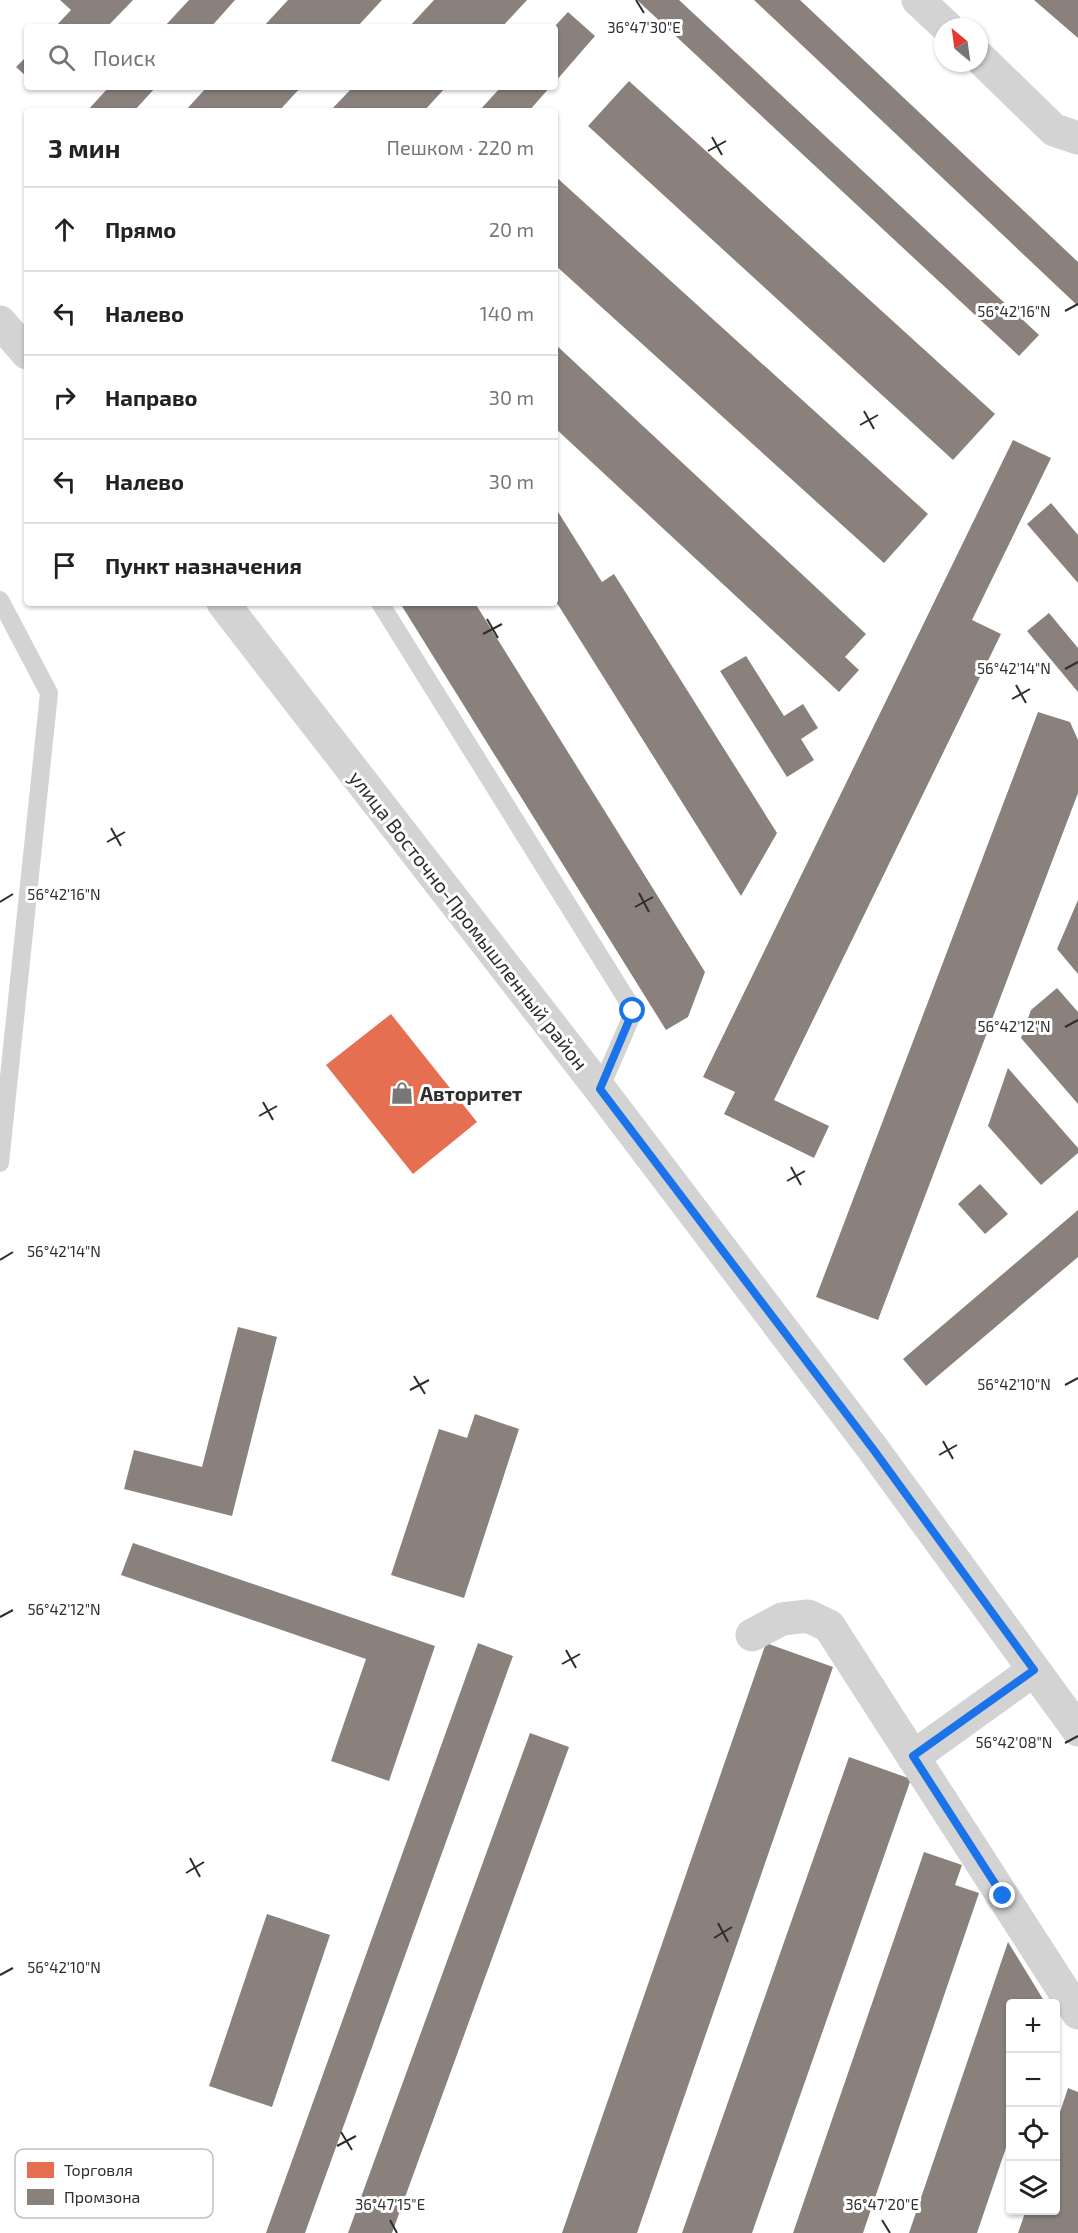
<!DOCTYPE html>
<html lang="ru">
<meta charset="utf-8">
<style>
body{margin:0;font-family:"Exo 2",sans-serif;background:#f6f6f6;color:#222}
.controls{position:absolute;right:18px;bottom:18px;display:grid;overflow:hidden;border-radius:6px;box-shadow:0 2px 4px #0004}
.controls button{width:54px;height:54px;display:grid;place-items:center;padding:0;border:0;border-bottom:2px solid #e0e0e0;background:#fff;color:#222;font:30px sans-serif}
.compass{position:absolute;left:934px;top:18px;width:54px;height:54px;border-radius:50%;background:#fff;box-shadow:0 2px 4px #0004;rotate:331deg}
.stop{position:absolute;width:18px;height:18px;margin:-14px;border:4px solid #1a73e8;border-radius:50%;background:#fff}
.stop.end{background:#1a73e8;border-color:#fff;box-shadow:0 2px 6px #0008}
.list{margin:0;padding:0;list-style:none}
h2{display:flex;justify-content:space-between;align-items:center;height:78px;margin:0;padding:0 24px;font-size:26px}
h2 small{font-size:20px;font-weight:400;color:#767676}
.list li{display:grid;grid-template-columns:39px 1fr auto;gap:18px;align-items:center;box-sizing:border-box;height:84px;padding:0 24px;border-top:2px solid #e0e0e0}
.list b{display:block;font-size:22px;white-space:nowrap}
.list em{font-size:20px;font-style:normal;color:#767676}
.icon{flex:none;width:33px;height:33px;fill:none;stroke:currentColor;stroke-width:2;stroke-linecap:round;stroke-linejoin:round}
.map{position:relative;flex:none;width:1078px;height:2233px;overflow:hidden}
.search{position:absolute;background:#fff;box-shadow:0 2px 4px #0004;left:24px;top:24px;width:534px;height:66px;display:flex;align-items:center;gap:15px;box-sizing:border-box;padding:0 21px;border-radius:6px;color:#767676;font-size:22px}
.panel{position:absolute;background:#fff;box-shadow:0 2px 4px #0004;left:24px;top:108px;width:534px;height:498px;border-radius:6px}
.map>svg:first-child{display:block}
.shops{fill:#e76f51}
.industry{fill:#8a817c}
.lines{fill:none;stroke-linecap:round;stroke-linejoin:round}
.service{stroke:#d3d3d3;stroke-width:18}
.minor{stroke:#d3d3d3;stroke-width:33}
.tertiary{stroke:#d3d3d3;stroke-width:33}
.route{stroke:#1a73e8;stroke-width:8}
.ticks{fill:none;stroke:#2e2e2e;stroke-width:2}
.labels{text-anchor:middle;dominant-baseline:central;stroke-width:6;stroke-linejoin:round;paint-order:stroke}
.street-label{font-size:20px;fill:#2e2e2e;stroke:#fff}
.poi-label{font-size:20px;font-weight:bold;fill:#2e2e2e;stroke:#fff;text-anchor:start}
.key{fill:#fff;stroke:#c0c0c0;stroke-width:1.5}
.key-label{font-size:16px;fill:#2e2e2e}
.ticks-label{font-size:15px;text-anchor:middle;fill:#2e2e2e;stroke:#fff;stroke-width:6;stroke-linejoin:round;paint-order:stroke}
</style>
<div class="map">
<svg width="1078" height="2233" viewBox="0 0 1078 2233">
<rect width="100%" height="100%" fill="#fff"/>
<path class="shops" d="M391 1014 477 1122 413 1174 326 1065Z"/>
<path class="industry" d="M60 0H133L107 27H55L71 10Z
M189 0H235L211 27H164Z
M288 0H382L357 27H263Z
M434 0H527L502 27H409Z
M637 0H679L1039 335 1019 356Z
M754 0H800L1078 262V306Z
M1034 0H1078V38Z
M568 12 595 36 555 82V26Z
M27 56V77L16 67Z
M629 81 995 414 953 460 588 126Z
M109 87H156L134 111H87Z
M207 87H301L279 111H185Z
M353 87H446L424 111H330Z
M501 87H550L529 111H479Z
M555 176 928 514 884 563 555 265Z
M555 344 866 634 845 657 859 670 839 692 555 428Z
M1013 440 1051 458 972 620 1001 634 774 1100 829 1126 814 1158 724 1114 735 1092 703 1077Z
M1051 503 1078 535V583L1027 524Z
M555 507 602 582 614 574 777 833 741 896 555 600Z
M400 603H475L705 972 688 1017 666 1030Z
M1049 613 1078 648V692L1027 631Z
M746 656 784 716 803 704 818 728 801 739 814 760 787 777 720 671Z
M1038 712 1070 722 1078 740V793L878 1320 816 1297Z
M1078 900V974L1057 949Z
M1057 988 1078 1012V1104L1021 1038 1031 1010Z
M1008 1068 1078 1148V1153L1041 1185 988 1126Z
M980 1184 1008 1214 985 1234 958 1204Z
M1078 1210V1257L926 1386 903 1359Z
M238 1327 277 1337 232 1516 124 1489 134 1450 202 1467Z
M475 1414 519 1429 464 1598 391 1575 439 1429 467 1438Z
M133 1543 435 1646 389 1781 331 1761 366 1659 121 1575Z
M478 1643 513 1656 305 2233H266Z
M766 1643 833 1667 637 2233H562Z
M530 1733 569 1747 392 2233H348Z
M849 1757 911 1779 752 2233H682Z
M924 1852 962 1865 955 1885 979 1893 863 2233H793Z
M267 1914 330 1935 272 2107 209 2086Z
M1008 1942 1046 2004H1010V2136L977 2233H909Z
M1068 2088 1078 2092V2233H1018L1026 2210H1056V2124Z"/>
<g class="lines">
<path class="service" d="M0 600 49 693 0 1163
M380 603 634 1011 600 1089"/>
<path class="minor" d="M918 0 947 27
M979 57 1054 130 1078 138
M752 1635 782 1619 808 1616 829 1626 1078 2013
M913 1757 1034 1670"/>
<path class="tertiary" d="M0 322 27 353
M223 603 600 1089 873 1449 1078 1730"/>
</g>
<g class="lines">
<path class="route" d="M633 1011 600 1089 873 1449 1034 1670 913 1756 1003 1896"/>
</g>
<path class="ticks" d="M636 0 644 13M712 137 722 155M708 151 726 141M1065 311 1078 304M864 411 874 429M860 425 878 415M487 619 498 638M483 634 502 624M1065 669 1078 662M1016 685 1026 703M1012 699 1030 689M111 828 121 846M107 842 125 832M639 893 649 912M0 902 13 894M635 907 653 897M1065 1027 1078 1020M263 1102 273 1120M259 1116 277 1106M791 1167 801 1185M787 1181 805 1171M0 1260 13 1252M414 1376 425 1394M1065 1385 1078 1378M410 1390 429 1380M943 1441 953 1459M939 1455 957 1445M0 1617 13 1610M566 1650 576 1668M562 1664 580 1654M1065 1743 1078 1736M190 1858 200 1877M186 1873 204 1862M718 1923 728 1942M714 1938 732 1927M0 1975 13 1968M341 2132 352 2150M337 2146 356 2136M390 2220 397 2233M882 2220 890 2233"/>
<defs>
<g id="shop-bare" transform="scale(1.8)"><path d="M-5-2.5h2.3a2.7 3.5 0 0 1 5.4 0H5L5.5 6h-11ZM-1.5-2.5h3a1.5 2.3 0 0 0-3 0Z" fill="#777" stroke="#fff" stroke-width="2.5" paint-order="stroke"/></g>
</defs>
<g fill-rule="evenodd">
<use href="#shop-bare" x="402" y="1093"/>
</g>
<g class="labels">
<g class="street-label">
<text transform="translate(469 920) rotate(52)">улица Восточно-Промышленный район</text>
</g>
<g class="poi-label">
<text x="420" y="1093">Авторитет</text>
</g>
</g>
<rect x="15" y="2149" width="198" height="69" rx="9" class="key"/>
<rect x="27" y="2162" width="27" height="16" fill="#e76f51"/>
<rect x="27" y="2189" width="27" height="16" fill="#8a817c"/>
<g class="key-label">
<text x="64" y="2176">Торговля</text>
<text x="64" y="2203">Промзона</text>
</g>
<g class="ticks-label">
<text x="644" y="33">36°47'30"E</text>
<text x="1014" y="317">56°42'16"N</text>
<text x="1014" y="674">56°42'14"N</text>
<text x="64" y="900">56°42'16"N</text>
<text x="1014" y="1032">56°42'12"N</text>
<text x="64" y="1257">56°42'14"N</text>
<text x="1014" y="1390">56°42'10"N</text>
<text x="64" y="1615">56°42'12"N</text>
<text x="1014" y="1748">56°42'08"N</text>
<text x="64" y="1973">56°42'10"N</text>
<text x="390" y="2210">36°47'15"E</text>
<text x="882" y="2210">36°47'20"E</text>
</g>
</svg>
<div class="controls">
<button>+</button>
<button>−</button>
<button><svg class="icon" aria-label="locate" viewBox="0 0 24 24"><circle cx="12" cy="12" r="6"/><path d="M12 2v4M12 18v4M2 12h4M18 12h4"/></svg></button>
<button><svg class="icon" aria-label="layers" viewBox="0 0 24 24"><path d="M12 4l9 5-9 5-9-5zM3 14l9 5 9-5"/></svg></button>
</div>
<svg class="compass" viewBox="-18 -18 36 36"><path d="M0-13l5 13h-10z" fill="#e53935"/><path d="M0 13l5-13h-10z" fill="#767676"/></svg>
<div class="stop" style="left:633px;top:1011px"></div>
<div class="stop end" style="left:1003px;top:1896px"></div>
<div class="search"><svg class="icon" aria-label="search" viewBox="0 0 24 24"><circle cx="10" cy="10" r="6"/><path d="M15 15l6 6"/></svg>Поиск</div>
<section class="panel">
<h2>3 мин<small>Пешком · 220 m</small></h2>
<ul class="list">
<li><svg class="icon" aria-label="ahead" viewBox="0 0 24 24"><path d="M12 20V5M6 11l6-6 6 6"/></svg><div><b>Прямо</b></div><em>20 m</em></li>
<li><svg class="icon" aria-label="left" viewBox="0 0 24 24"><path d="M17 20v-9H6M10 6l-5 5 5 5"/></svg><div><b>Налево</b></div><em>140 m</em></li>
<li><svg class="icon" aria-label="right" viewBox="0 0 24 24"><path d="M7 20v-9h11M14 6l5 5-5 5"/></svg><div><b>Направо</b></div><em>30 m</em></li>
<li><svg class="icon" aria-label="left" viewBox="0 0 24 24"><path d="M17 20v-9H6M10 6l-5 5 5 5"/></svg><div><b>Налево</b></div><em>30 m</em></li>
<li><svg class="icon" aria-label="arrive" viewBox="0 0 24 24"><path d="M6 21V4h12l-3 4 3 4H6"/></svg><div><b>Пункт назначения</b></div></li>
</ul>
</section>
</div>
